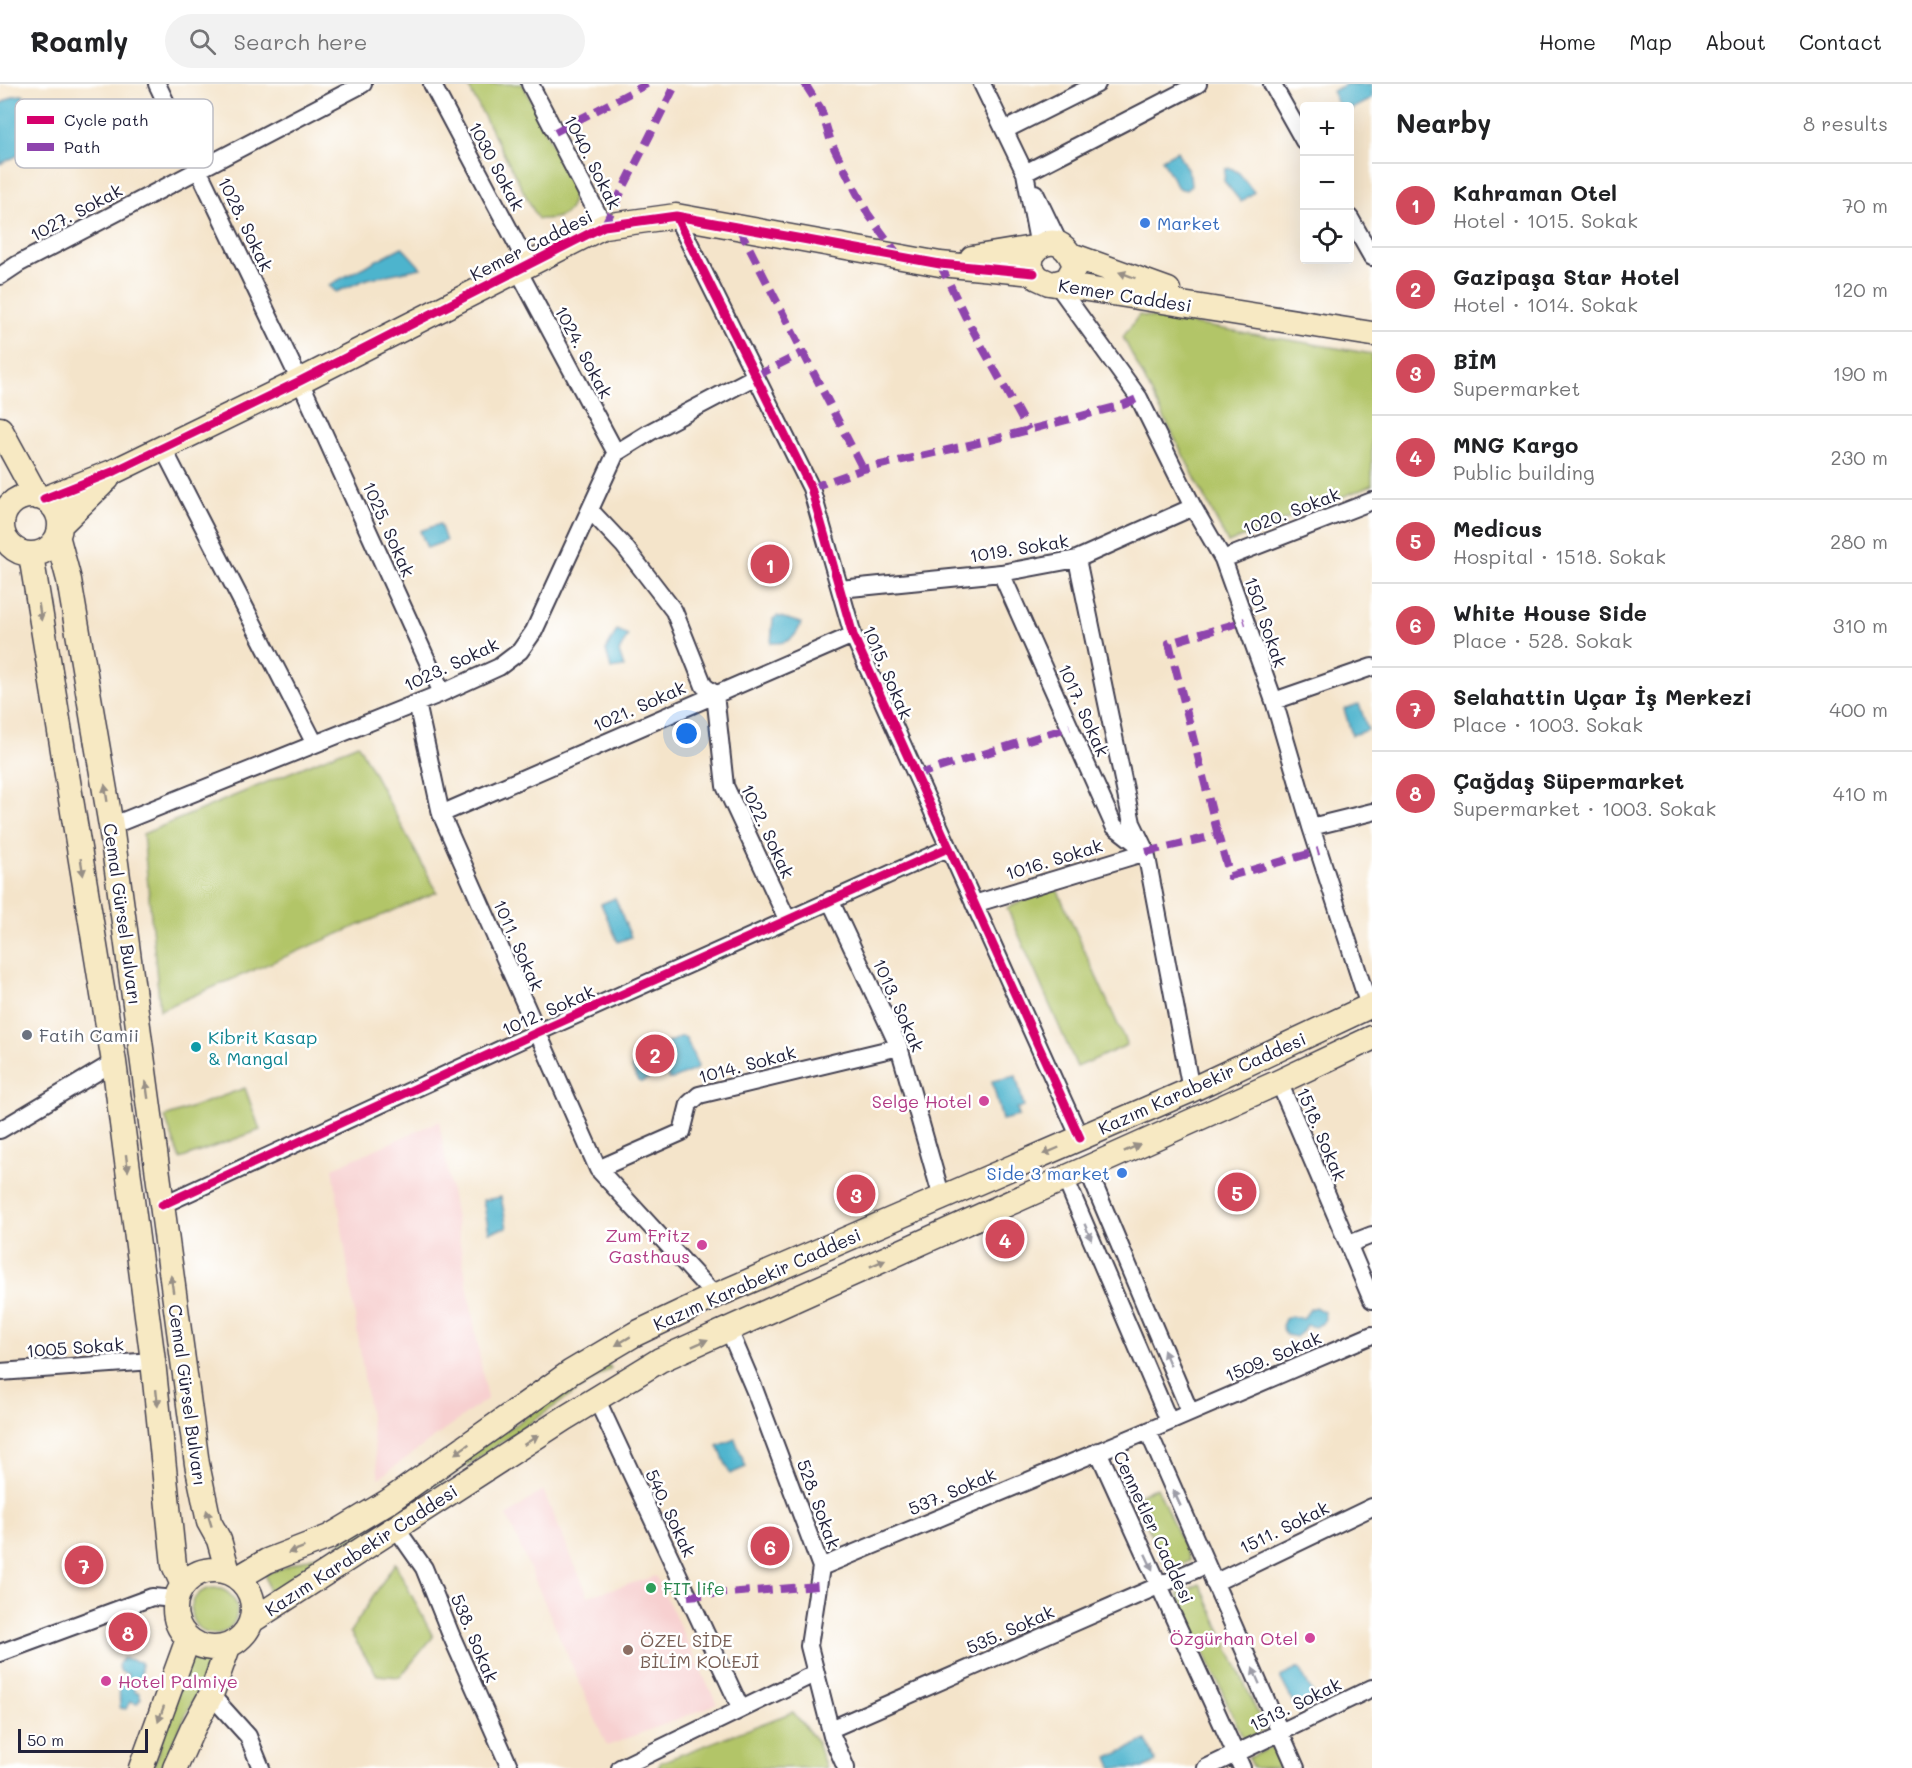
<!DOCTYPE html>
<meta charset="utf-8">
<style>
body{margin:0;font-family:Mali,sans-serif;background:#f2f2f2;color:#202124}
.controls{position:absolute;right:18px;top:18px;display:grid;overflow:hidden;border-radius:6px;box-shadow:0 6px 24px #0002}
.controls button{width:54px;height:54px;display:grid;place-items:center;padding:0;border:0;border-bottom:2px solid #e0e0e0;background:#fff;color:#202124;font:30px sans-serif}
.scale{position:absolute;left:18px;bottom:15px;width:130px;box-sizing:border-box;padding-left:6px;border:3px solid #22223b;border-top:0;font-size:16px;line-height:21px;white-space:nowrap;color:#22223b;-webkit-text-stroke:4px #fff;paint-order:stroke}
.you{position:absolute;left:687px;top:650px;width:21px;height:21px;margin:-15px;border:4px solid #fff;border-radius:50%;background:#1a73e8;box-shadow:0 0 0 9px #1a73e833}
.badge{display:grid;place-items:center;width:39px;height:39px;border-radius:50%;background:#d1495b;color:#fff;font-size:20px;font-weight:700}
.pin{position:absolute;translate:-50% -50%;border:3px solid #fff;box-shadow:0 2px 6px #0006}
.list{margin:0;padding:0;list-style:none}
h2{display:flex;justify-content:space-between;align-items:center;height:78px;margin:0;padding:0 24px;font-size:26px}
h2 small{font-size:20px;font-weight:400;color:#757577}
.list li{display:grid;grid-template-columns:39px 1fr auto;gap:18px;align-items:center;box-sizing:border-box;height:84px;padding:0 24px;border-top:2px solid #e0e0e0}
.list b{display:block;font-size:22px;white-space:nowrap}
.list p{margin:0;font-size:20px;white-space:nowrap;color:#757577}
.list em{font-size:20px;font-style:normal;color:#757577}
.icon{flex:none;width:33px;height:33px;fill:none;stroke:currentColor;stroke-width:2;stroke-linecap:round;stroke-linejoin:round}
.map{position:relative;flex:none;width:1372px;height:1684px;overflow:hidden}
header{display:flex;align-items:center;gap:36px;box-sizing:border-box;height:84px;padding:0 30px;background:#fff;border-bottom:2px solid #e0e0e0}
header strong{font-size:28px}
nav{display:flex;gap:33px;margin-inline-start:auto;font-size:21px}
.search{width:420px;height:54px;background:#f2f2f2;display:flex;align-items:center;gap:15px;box-sizing:border-box;padding:0 21px;border-radius:33px;color:#757577;font-size:22px}
main{display:flex}
aside{flex:1;background:#fff}
.map>svg:first-child{display:block}
.built{fill:#f7d0d0}
.green{fill:#b2c568;stroke:#6a7452;stroke-width:1.5}
.water{fill:#4eb4cd;stroke:#386b84;stroke-width:1.5}
.lines{fill:none;stroke-linecap:round;stroke-linejoin:round}
.street-casing{stroke:#423f50;stroke-width:20}
.secondary-casing{stroke:#423f50;stroke-width:27}
.street{stroke:#fff;stroke-width:16}
.secondary{stroke:#f7e9c3;stroke-width:24}
.quiet{stroke:#8e44ad;stroke-width:8;stroke-dasharray:15 8;stroke-linecap:butt}
.cycleway-casing{stroke:#fff;stroke-width:13}
.cycleway{stroke:#d6006c;stroke-width:9}
.oneway{fill:#978f86}
.oneway2{fill:#9c9ca7}
.shop-dot{fill:#3f7fe0;stroke:#fff;stroke-width:2}
.worship-dot{fill:#6b7280;stroke:#fff;stroke-width:2}
.culture-dot{fill:#0f9aa8;stroke:#fff;stroke-width:2}
.hotel-dot{fill:#d1479c;stroke:#fff;stroke-width:2}
.leisure-dot{fill:#2e9e5b;stroke:#fff;stroke-width:2}
.education-dot{fill:#8d6e63;stroke:#fff;stroke-width:2}
.labels{text-anchor:middle;dominant-baseline:central;stroke-width:5;stroke-linejoin:round;paint-order:stroke}
.street-label{font-size:18px;fill:#22223b;stroke:#fff}
.shop-label{font-size:18px;fill:#366cbe;stroke:#fff;text-anchor:start}
.worship-label{font-size:18px;fill:#5b616d;stroke:#fff;text-anchor:start}
.culture-label{font-size:18px;fill:#0d838f;stroke:#fff;text-anchor:start}
.hotel-label{font-size:18px;fill:#b23c85;stroke:#fff;text-anchor:end}
.leisure-label{font-size:18px;fill:#27864d;stroke:#fff;text-anchor:start}
.education-label{font-size:18px;fill:#785e54;stroke:#fff;text-anchor:start}
.key{fill:#fff;stroke:#bdbdc4;stroke-width:1.5}
.key-label{font-size:16px;fill:#22223b}
</style>
<header>
<strong>Roamly</strong>
<div class="search"><svg class="icon" aria-label="search" viewBox="0 0 24 24"><circle cx="10" cy="10" r="6"/><path d="M15 15l6 6"/></svg>Search here</div>
<nav><a>Home</a><a>Map</a><a>About</a><a>Contact</a></nav>
</header>
<main>
<div class="map">
<svg width="1372" height="1684" viewBox="0 0 1372 1684">
<rect width="100%" height="100%" fill="#fff"/>
<filter id="ink" filterUnits="userSpaceOnUse"><feTurbulence type="fractalNoise" baseFrequency=".0167" numOctaves="2"/><feDisplacementMap in="SourceGraphic" scale="12" xChannelSelector="R" yChannelSelector="G"/><feConvolveMatrix kernelMatrix="1 2 1 2 8 2 1 2 1" color-interpolation-filters="sRGB"/></filter>
<filter id="wash" filterUnits="userSpaceOnUse"><feTurbulence type="fractalNoise" baseFrequency=".008" numOctaves="4" result="noise"/><feDisplacementMap in="SourceGraphic" scale="24" xChannelSelector="R" yChannelSelector="G"/><feGaussianBlur stdDeviation="1.35" result="paint"/><feColorMatrix in="noise" values="0 0 0 0 0 0 0 0 0 0 0 0 0 0 0 0 0 1.4 0 .05"/><feComposite in="paint" operator="in"/></filter>
<g filter="url(#wash)">
<rect width="100%" height="100%" fill="#f4e4ca"/>
<path class="built" d="M439 1037 487 1315 379 1394 333 1084Z
M543 1406 588 1512 656 1492 717 1620 607 1662 507 1432Z"/>
<path class="green" d="M467 0H523L573 104C575 130 562 136 538 135Z
M1139 231 1372 270V401L1228 459 1123 253Z
M358 660 437 808 160 926 143 750Z
M1056 803 1127 961 1077 983 1007 824Z
M245 1004 260 1046 180 1075 165 1033Z
M606 1279 611 1284 270 1515 265 1490 328 1467Z
M1157 1403 1190 1477 1168 1487 1134 1413Z
M395 1479 433 1553 400 1593 377 1591 350 1548Z
M1200 1500 1265 1646 1244 1656 1178 1510Z
M191 1527a23 23 0 1 1 46 0a23 23 0 1 1-46 0Z
M190 1574 210 1580 161 1684H153Z
M793 1628 816 1656 826 1684H658L661 1678Z
M1272 1663 1282 1684H1253L1248 1674Z"/>
<path class="water" d="M1347 0H1372V15L1350 26V22H1339L1332 7Z
M22 11 27 14C28 28 19 24 24 41L20 53 26 63 23 69 0 80V20L14 12Z
M1177 67 1190 91 1191 102 1186 106 1178 104 1162 75Z
M1231 84 1239 89 1254 108 1241 118 1224 97 1225 85Z
M402 163 421 184 367 195 336 208 329 201Z
M440 440 446 457 427 464 420 447Z
M777 532 801 539C796 555 787 560 771 559L773 535Z
M617 546 628 551 619 568 624 583 611 585 606 566Z
M1359 620 1368 646 1352 651 1344 625Z
M615 814 631 853 618 858 601 820Z
M682 952 686 954 698 982 697 985 673 995H669L664 984 659 986 658 991 641 998 638 997 632 984 633 980 647 973 650 967Z
M1016 992 1024 1023 1017 1024 1019 1032 1002 1036 992 997Z
M501 1113 507 1144 489 1148 483 1116Z
M1315 1223 1324 1228 1325 1234 1323 1239 1315 1243 1306 1241 1302 1248 1296 1253 1286 1251 1282 1242 1285 1235 1291 1232 1303 1235 1310 1225Z
M735 1355 746 1383 730 1390 718 1362Z
M123 1574 141 1578V1594L134 1602V1607L138 1608 141 1614 137 1620 130 1618 126 1625 120 1624 119 1603 126 1596 128 1590 121 1588 118 1581Z
M1299 1584 1315 1614 1300 1622 1294 1620 1280 1593Z
M1146 1656 1156 1678 1142 1684H1113L1108 1674Z"/>
</g>
<g filter="url(#ink)">
<g class="lines">
<g class="street-casing">
<path id="street" d="M157 0 300 297 442 609
M432 0 528 181
M530 0 604 142
M982 0 1025 89 1039 163
M1272 0 1304 57
M1005 46 1097 0
M1025 89 1198 0
M1035 109 1059 159
M676 132 811 404 853 551 1080 1054
M1350 134 1372 173
M518 186 616 369
M0 192 18 180 363 0
M1056 199 1139 314 1193 423 1223 475 1274 617 1311 743 1369 922
M163 364 315 660
M590 426 624 462 674 527 704 602 715 610 725 702 787 835
M1077 475 1132 739 1146 768 1191 1006
M1223 475 1372 417
M1001 489 1114 742 1141 763
M840 505 1001 489 1077 475 1193 423
M1274 617 1372 583
M417 619 441 730 598 1085 715 1212
M441 730 853 551
M111 742 442 609 499 583 520 567 534 547 616 369 650 348 756 292
M1311 743 1372 728
M830 816 899 963 942 1114
M974 820 1146 768
M1279 998 1372 1216
M0 1046 114 978
M1087 1084 1190 1328
M598 1085 682 1048 689 1020 699 1011 899 963
M1065 1094 1169 1337
M162 1121 536 949 948 764
M1349 1160 1372 1151
M729 1246 755 1307 821 1483 809 1562 832 1652 846 1684
M0 1288 153 1277
M596 1314 741 1625
M1148 1347 1296 1684
M1098 1367 1242 1684
M396 1444 424 1484 451 1551 510 1684
M821 1483 1148 1347 1372 1251
M1214 1499 1372 1423
M0 1569 152 1513 176 1515
M211 1611 248 1652 261 1684
M831 1645 1206 1481
M620 1684 816 1589
M1206 1684 1372 1604"/>
</g>
<g class="secondary-casing">
<path id="secondary" d="M1039 163 1032 171 1030 183 1038 194 1049 199 1372 250
M1071 171 1168 206
M972 174 1039 163C1057 152 1069 164 1075 182L1067 196 1056 199
M0 345 37 413
M2 441a29 29 0 1 1 58 0a29 29 0 1 1-58 0Z
M44 415 115 387 300 297 604 142 676 132 940 180 1034 189
M61 440 107 395
M58 455 69 496 111 742 197 1380 209 1438 219 1456 228 1488
M31 471 114 978 153 1277 174 1481 183 1501
M175 1525a39 39 0 1 1 78 0a39 39 0 1 1-78 0Z
M238 1494 267 1477 329 1453 389 1417 571 1288 635 1250 715 1212 1191 1006 1372 921
M253 1536 565 1334 660 1276 1279 998 1372 954
M141 1684 188 1555
M175 1684 193 1644 211 1611 228 1563"/>
</g>
<use href="#street" class="street"/>
<use href="#secondary" class="secondary"/>
<path class="quiet" d="M805 0 821 25 831 58 850 96 868 130 899 172
M555 48 647 0
M604 142 676 0
M739 144 863 385
M940 180 965 232 1028 346
M756 292 802 269
M811 404 863 385 987 357 1123 321 1139 314
M916 691 1070 643
M1218 751 1169 559 1245 537
M1146 768 1218 751 1230 792 1319 767
M688 1512 818 1502"/>
<g class="cycleway-casing">
<path id="cycleway" d="M676 132 811 404 853 551 1080 1054
M44 415 115 387 300 297 604 142 676 132 940 180 1034 189
M162 1121 536 949 948 764"/>
</g>
<use href="#cycleway" class="cycleway"/>
</g>
<defs><path id="oneway-solid" d="M-6-.8H1V-3.2L6.5 0L1 3.2V.8H-6Z" transform="scale(1.5)"/></defs>
<g class="oneway">
<use href="#oneway-solid" transform="translate(1127 191) rotate(-160)"/>
<use href="#oneway-solid" transform="translate(40 528) rotate(81)"/>
<use href="#oneway-solid" transform="translate(106 709) rotate(-99)"/>
<use href="#oneway-solid" transform="translate(82 783) rotate(81)"/>
<use href="#oneway-solid" transform="translate(147 1006) rotate(-98)"/>
<use href="#oneway-solid" transform="translate(1132 1064) rotate(-24)"/>
<use href="#oneway-solid" transform="translate(1051 1067) rotate(157)"/>
<use href="#oneway-solid" transform="translate(127 1079) rotate(83)"/>
<use href="#oneway-solid" transform="translate(878 1179) rotate(-24)"/>
<use href="#oneway-solid" transform="translate(172 1200) rotate(-98)"/>
<use href="#oneway-solid" transform="translate(623 1257) rotate(149)"/>
<use href="#oneway-solid" transform="translate(700 1259) rotate(-24)"/>
<use href="#oneway-solid" transform="translate(157 1314) rotate(84)"/>
<use href="#oneway-solid" transform="translate(531 1356) rotate(-33)"/>
<use href="#oneway-solid" transform="translate(462 1365) rotate(145)"/>
<use href="#oneway-solid" transform="translate(209 1434) rotate(-107)"/>
<use href="#oneway-solid" transform="translate(296 1466) rotate(159)"/>
<use href="#oneway-solid" transform="translate(161 1630) rotate(110)"/>
</g>
<g class="oneway2">
<use href="#oneway-solid" transform="translate(1088 1148) rotate(67)"/>
<use href="#oneway-solid" transform="translate(1167 1274) rotate(-113)"/>
<use href="#oneway-solid" transform="translate(1177 1414) rotate(-114)"/>
<use href="#oneway-solid" transform="translate(1149 1478) rotate(65)"/>
<use href="#oneway-solid" transform="translate(1256 1592) rotate(-114)"/>
</g>
</g>
<g class="shop-dot">
<circle cx="1145" cy="139" r="6"/>
<circle cx="1122" cy="1089" r="6"/>
</g>
<circle class="worship-dot" cx="27" cy="951" r="6"/>
<circle class="culture-dot" cx="196" cy="963" r="6"/>
<g class="hotel-dot">
<circle cx="984" cy="1017" r="6"/>
<circle cx="702" cy="1161" r="6"/>
<circle cx="1310" cy="1554" r="6"/>
<circle cx="106" cy="1597" r="6"/>
</g>
<circle class="leisure-dot" cx="651" cy="1504" r="6"/>
<circle class="education-dot" cx="628" cy="1566" r="6"/>
<g class="labels">
<g class="street-label">
<text transform="translate(593 78) rotate(63)">1040. Sokak</text>
<text transform="translate(497 82) rotate(62)">1030 Sokak</text>
<text transform="translate(76 128) rotate(-28)">1027. Sokak</text>
<text transform="translate(246 140) rotate(64)">1028. Sokak</text>
<text transform="translate(531 161) rotate(-27)">Kemer Caddesi</text>
<text transform="translate(1125 211) rotate(9)">Kemer Caddesi</text>
<text transform="translate(584 268) rotate(62)">1024. Sokak</text>
<text transform="translate(1291 427) rotate(-21)">1020. Sokak</text>
<text transform="translate(389 445) rotate(66)">1025. Sokak</text>
<text transform="translate(1019 464) rotate(-9)">1019. Sokak</text>
<text transform="translate(1266 538) rotate(71)">1501 Sokak</text>
<text transform="translate(451 580) rotate(-25)">1023. Sokak</text>
<text transform="translate(888 588) rotate(67)">1015. Sokak</text>
<text transform="translate(639 622) rotate(-24)">1021. Sokak</text>
<text transform="translate(1084 626) rotate(66)">1017. Sokak</text>
<text transform="translate(768 747) rotate(65)">1022. Sokak</text>
<text transform="translate(1054 775) rotate(-17)">1016. Sokak</text>
<text transform="translate(123 830) rotate(82)">Cemal Gürsel Bulvarı</text>
<text transform="translate(519 861) rotate(66)">1011. Sokak</text>
<text transform="translate(899 921) rotate(66)">1013. Sokak</text>
<text transform="translate(548 926) rotate(-24)">1012. Sokak</text>
<text transform="translate(747 980) rotate(-15)">1014. Sokak</text>
<text transform="translate(1202 999) rotate(-24)">Kazım Karabekir Caddesi</text>
<text transform="translate(1322 1050) rotate(67)">1518. Sokak</text>
<text transform="translate(757 1195) rotate(-24)">Kazım Karabekir Caddesi</text>
<text transform="translate(75 1263) rotate(-4)">1005 Sokak</text>
<text transform="translate(1273 1272) rotate(-23)">1509. Sokak</text>
<text transform="translate(188 1311) rotate(82)">Cemal Gürsel Bulvarı</text>
<text transform="translate(952 1407) rotate(-23)">537. Sokak</text>
<text transform="translate(819 1420) rotate(70)">528. Sokak</text>
<text transform="translate(671 1429) rotate(65)">540. Sokak</text>
<text transform="translate(1154 1443) rotate(65)">Cennetler Caddesi</text>
<text transform="translate(1284 1443) rotate(-26)">1511. Sokak</text>
<text transform="translate(361 1466) rotate(-33)">Kazım Karabekir Caddesi</text>
<text transform="translate(1010 1545) rotate(-24)">535. Sokak</text>
<text transform="translate(475 1554) rotate(67)">538. Sokak</text>
<text transform="translate(1295 1620) rotate(-26)">1513. Sokak</text>
</g>
<g class="shop-label">
<text x="1157" y="139">Market</text>
<text x="1110" y="1089" text-anchor="end">Side 3 market</text>
</g>
<g class="worship-label">
<text x="39" y="951">Fatih Camii</text>
</g>
<g class="culture-label">
<text x="208" y="953">Kibrit Kasap<tspan x="208" dy="21">&amp; Mangal</tspan></text>
</g>
<g class="hotel-label">
<text x="972" y="1017">Selge Hotel</text>
<text x="690" y="1151">Zum Fritz<tspan x="690" dy="21">Gasthaus</tspan></text>
<text x="1298" y="1554">Özgürhan Otel</text>
<text x="118" y="1597" text-anchor="start">Hotel Palmiye</text>
</g>
<g class="leisure-label">
<text x="663" y="1504">FIT life</text>
</g>
<g class="education-label">
<text x="640" y="1556">ÖZEL SİDE<tspan x="640" dy="21">BİLİM KOLEJİ</tspan></text>
</g>
</g>
<rect x="15" y="15" width="198" height="69" rx="9" class="key"/>
<rect x="27" y="32" width="27" height="8" fill="#d6006c"/>
<rect x="27" y="59" width="27" height="8" fill="#8e44ad"/>
<g class="key-label">
<text x="64" y="42">Cycle path</text>
<text x="64" y="69">Path</text>
</g>
</svg>
<div class="controls">
<button>+</button>
<button>−</button>
<button><svg class="icon" aria-label="locate" viewBox="0 0 24 24"><circle cx="12" cy="12" r="6"/><path d="M12 2v4M12 18v4M2 12h4M18 12h4"/></svg></button>
</div>
<div class="scale">50 m</div>
<div class="you"></div>
<div class="pin badge" style="left:770px;top:480px">1</div>
<div class="pin badge" style="left:655px;top:970px">2</div>
<div class="pin badge" style="left:856px;top:1110px">3</div>
<div class="pin badge" style="left:1005px;top:1155px">4</div>
<div class="pin badge" style="left:1237px;top:1108px">5</div>
<div class="pin badge" style="left:770px;top:1462px">6</div>
<div class="pin badge" style="left:84px;top:1481px">7</div>
<div class="pin badge" style="left:128px;top:1548px">8</div>
</div>
<aside>
<h2>Nearby<small>8 results</small></h2>
<ul class="list">
<li><span class="badge">1</span><div><b>Kahraman Otel</b><p>Hotel · 1015. Sokak</p></div><em>70 m</em></li>
<li><span class="badge">2</span><div><b>Gazipaşa Star Hotel</b><p>Hotel · 1014. Sokak</p></div><em>120 m</em></li>
<li><span class="badge">3</span><div><b>BİM</b><p>Supermarket</p></div><em>190 m</em></li>
<li><span class="badge">4</span><div><b>MNG Kargo</b><p>Public building</p></div><em>230 m</em></li>
<li><span class="badge">5</span><div><b>Medicus</b><p>Hospital · 1518. Sokak</p></div><em>280 m</em></li>
<li><span class="badge">6</span><div><b>White House Side</b><p>Place · 528. Sokak</p></div><em>310 m</em></li>
<li><span class="badge">7</span><div><b>Selahattin Uçar İş Merkezi</b><p>Place · 1003. Sokak</p></div><em>400 m</em></li>
<li><span class="badge">8</span><div><b>Çağdaş Süpermarket</b><p>Supermarket · 1003. Sokak</p></div><em>410 m</em></li>
</ul>
</aside>
</main>
